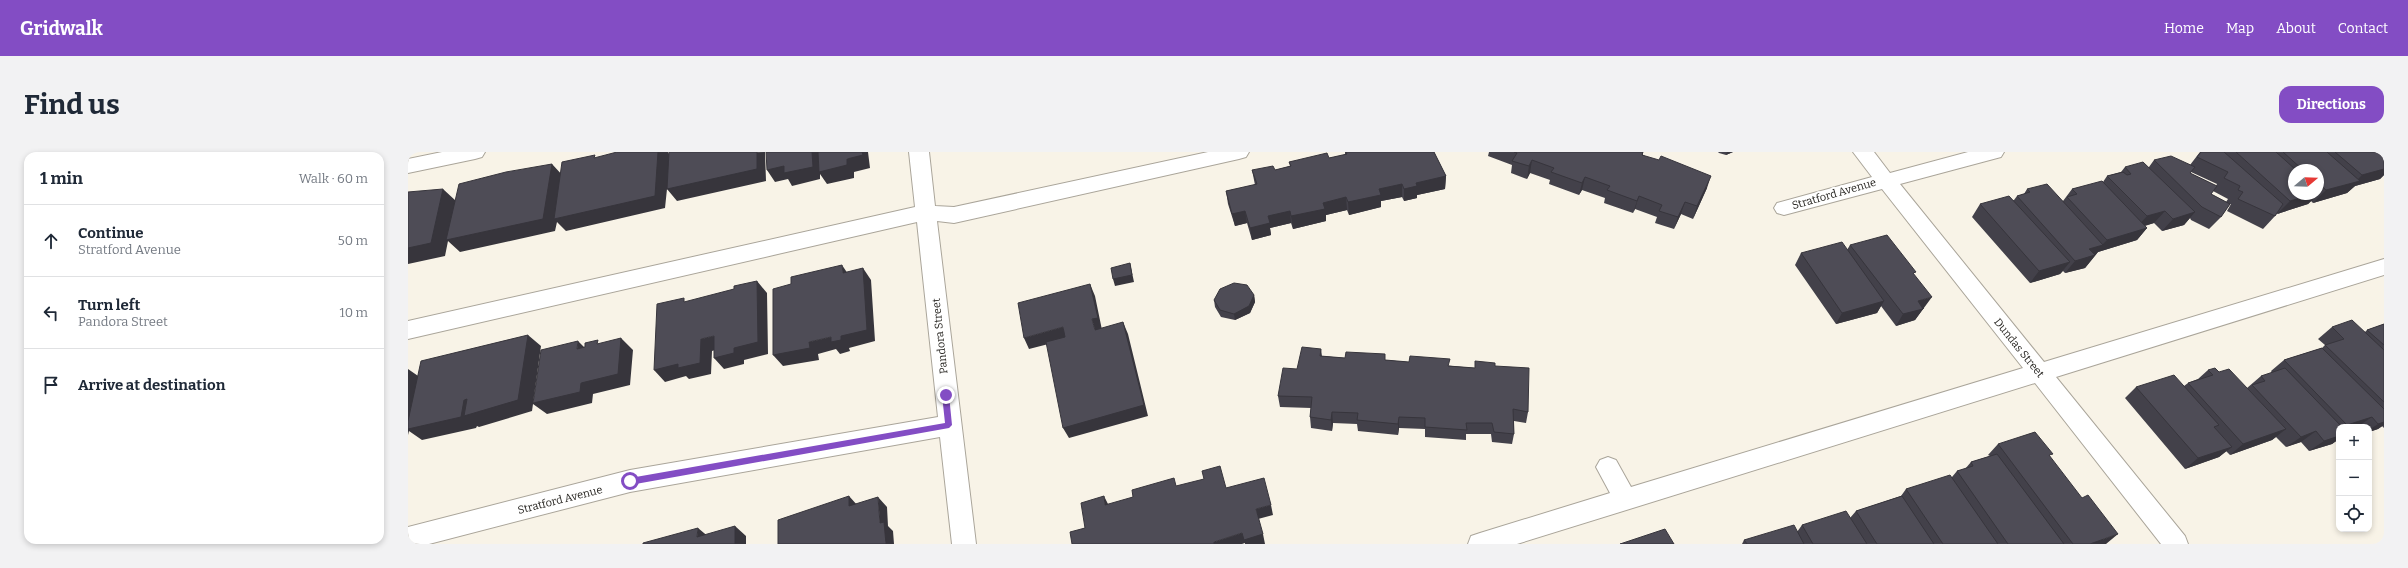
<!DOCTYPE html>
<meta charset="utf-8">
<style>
body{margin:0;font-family:Bitter,serif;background:#f2f2f3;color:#1f2937}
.controls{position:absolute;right:12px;bottom:12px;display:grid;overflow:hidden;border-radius:8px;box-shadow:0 2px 6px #0003}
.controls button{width:36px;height:36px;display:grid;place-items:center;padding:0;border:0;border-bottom:1px solid #e0e1e3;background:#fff;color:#1f2937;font:20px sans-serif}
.compass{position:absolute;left:1880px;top:12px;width:36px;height:36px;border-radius:50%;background:#fff;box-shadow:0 2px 6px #0003;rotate:71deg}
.stop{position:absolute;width:12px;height:12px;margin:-9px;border:3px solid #834dc4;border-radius:50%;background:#fff}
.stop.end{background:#834dc4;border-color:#fff;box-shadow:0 1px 4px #0008}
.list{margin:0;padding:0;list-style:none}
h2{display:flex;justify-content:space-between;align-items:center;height:52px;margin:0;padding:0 16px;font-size:17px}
h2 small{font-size:13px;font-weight:400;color:#747a83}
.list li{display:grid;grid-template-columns:26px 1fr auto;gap:12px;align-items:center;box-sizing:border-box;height:72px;padding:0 16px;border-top:1px solid #e0e1e3}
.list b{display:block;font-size:15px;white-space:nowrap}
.list p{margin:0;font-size:13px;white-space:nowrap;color:#747a83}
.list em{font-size:13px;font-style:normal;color:#747a83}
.icon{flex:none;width:22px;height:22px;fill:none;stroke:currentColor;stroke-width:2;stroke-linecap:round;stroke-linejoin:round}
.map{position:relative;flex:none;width:1976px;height:392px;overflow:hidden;border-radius:12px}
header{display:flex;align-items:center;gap:24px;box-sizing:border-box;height:56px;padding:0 20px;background:#834dc4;color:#fff}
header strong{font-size:19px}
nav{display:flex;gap:22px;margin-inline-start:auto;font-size:14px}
.intro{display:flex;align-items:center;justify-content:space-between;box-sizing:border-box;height:96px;padding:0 24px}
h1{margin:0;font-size:28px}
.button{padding:10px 18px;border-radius:12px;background:#834dc4;color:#fff;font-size:14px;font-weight:700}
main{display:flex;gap:24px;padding:0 24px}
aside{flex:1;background:#fff;border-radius:12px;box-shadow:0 2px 6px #0003}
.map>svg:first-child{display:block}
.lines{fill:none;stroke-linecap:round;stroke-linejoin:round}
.minor-casing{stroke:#aaa59a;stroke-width:2}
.minor{fill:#fff;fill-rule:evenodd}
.wall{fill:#43414a;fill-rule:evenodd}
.shaded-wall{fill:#37353c}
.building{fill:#4e4c56;stroke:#37353c}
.route{fill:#834dc4}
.labels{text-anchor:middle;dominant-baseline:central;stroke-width:4;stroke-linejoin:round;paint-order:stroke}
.street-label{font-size:11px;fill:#262420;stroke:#fff}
</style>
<header>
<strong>Gridwalk</strong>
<nav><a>Home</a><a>Map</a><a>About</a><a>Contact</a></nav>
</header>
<div class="intro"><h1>Find us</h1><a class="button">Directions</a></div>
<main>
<aside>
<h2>1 min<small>Walk · 60 m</small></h2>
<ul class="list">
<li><svg class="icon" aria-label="ahead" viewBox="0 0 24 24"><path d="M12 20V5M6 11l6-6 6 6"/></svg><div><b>Continue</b><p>Stratford Avenue</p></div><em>50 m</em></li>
<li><svg class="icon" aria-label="left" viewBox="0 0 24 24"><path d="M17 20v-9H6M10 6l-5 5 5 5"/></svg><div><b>Turn left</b><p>Pandora Street</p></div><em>10 m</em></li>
<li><svg class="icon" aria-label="arrive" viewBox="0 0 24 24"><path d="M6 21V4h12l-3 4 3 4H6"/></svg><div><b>Arrive at destination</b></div></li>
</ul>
</aside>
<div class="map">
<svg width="1976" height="392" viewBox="0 0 1976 392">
<rect width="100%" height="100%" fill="#f8f3e7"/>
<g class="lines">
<g class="minor-casing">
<path id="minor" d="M34 0H77L74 5 67 7 0 21V7Z
M501 0H521L527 54 546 55 800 0H841L838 5 831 7 546 71 529 69 568 392H544L532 285 222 340 21 392H0V375L222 318 530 265 509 70 0 187V169L507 55Z
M1445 0H1466L1482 21 1560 0H1596L1593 5 1492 32 1636 210 1976 107V123L1648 225 1777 384 1780 392H1753L1627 231 1109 392H1060L1063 384 1072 381 1202 341 1188 315 1192 308 1200 305 1208 308 1223 335 1615 216 1474 37 1376 63 1369 61 1366 56 1369 51 1464 25Z"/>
</g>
<use href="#minor" class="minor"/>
</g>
<path class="wall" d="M937 0H1026L1038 24 1037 37 1009 43V46L996 49 994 45 973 49V55L941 63 939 58 918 63V69L885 77 883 71 862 76 863 83 844 88 839 71 827 74 820 52 818 39 847 33 844 18H867L882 14 881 10 921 6 937 3Z
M1081 0H1235V3L1299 36 1285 67 1273 62 1266 77 1247 71 1249 65 1227 57 1225 61 1196 51 1197 46 1174 38 1171 43 1141 32 1142 28 1122 21 1119 27 1103 21 1104 13 1080 4Z
M1310 0H1325L1318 3 1311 1Z
M1792 0H1976V23L1972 27 1947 34 1939 41 1905 51 1903 49 1900 52 1869 62V61L1867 64 1855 77 1819 59 1823 52H1822L1813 65 1801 77 1783 68 1782 66 1776 73 1754 79 1746 71 1737 74 1739 76 1729 88 1690 100 1677 116 1657 121 1655 119 1652 122 1622 131 1564 65 1572 52 1606 48 1609 44 1616 42 1619 37 1655 49 1664 37 1695 30 1699 24 1713 20 1717 15H1741L1746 8 1782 13ZM1886 18H1910V42ZM1783 20 1809 32 1808 34 1782 21ZM1805 39 1820 47 1818 50 1803 42Z
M1442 93 1506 123 1516 157H1515L1507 168 1488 174 1473 154 1469 161 1428 172 1387 113 1393 101 1439 98Z
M846 143 847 150 842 161 827 168 813 165 807 155 806 148Z
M1976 172V276L1974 274 1970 277 1961 280V275H1931V287L1924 292 1901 299 1893 290 1878 295 1868 285 1864 288 1822 303 1818 299 1811 305 1777 317 1717 246 1728 235 1776 234 1780 231 1790 227 1800 218 1811 220 1839 236 1853 224 1864 221 1863 219 1876 208 1914 196 1917 193 1910 187 1924 175 1957 180 1959 178Z
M913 197 914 204 937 206 977 208 1067 216 1087 214 1120 260 1118 271 1106 269V282L1104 292 1084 290 1083 282H1058V288L1017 285V277L991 276 990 283 950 279 949 272 925 271 924 279 903 276 902 265 903 256 872 255 870 244 889 217Z
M1590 292 1642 305 1698 392H1334L1336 388 1389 380 1394 373 1442 366 1448 359 1493 344 1498 337 1544 325 1549 319 1557 317 1563 310 1582 304 1580 303Z"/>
<path class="shaded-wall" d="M250 0H260L261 2 357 0 358 29 269 49 259 37 257 56 158 79 149 70 147 79 52 100 40 89 37 104 0 112V96L35 37 48 49 144 12 156 25Z
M404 0H411L439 7 454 0H460L462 16 446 20V26L419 32 412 22V27L384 34 380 27 367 30 359 18Z
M1319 0H1325L1318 3Z
M1124 8 1122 21 1119 27 1121 14Z
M1976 17V23L1972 27 1947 34 1939 41 1905 51 1918 38 1947 30 1954 23Z
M1038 24 1037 37 1009 43V46L996 49V37L1008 31Z
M1303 24 1299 36 1285 67 1289 54Z
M1177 25 1174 38 1171 43 1174 31Z
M994 32V45L973 49V55L941 63 940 50 971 37Z
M1913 40 1900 52 1869 62 1882 49 1906 42H1910V41Z
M1231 44 1227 57 1225 61 1229 49Z
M938 45 939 58 918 63V69L885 77 883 64 915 51Z
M1277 50 1273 62 1266 77 1270 65Z
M837 59 839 71 827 74 824 62Z
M882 59 883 71 862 76 863 83 844 88 842 76 860 64Z
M1757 59 1746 71 1728 76 1739 64Z
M1787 60 1776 73 1754 79 1765 67Z
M1739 76 1729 88 1690 100 1677 116 1657 121 1667 109 1681 97 1694 93 1699 88Z
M1662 110 1652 122 1622 131 1631 119Z
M722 111 726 130 707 134 705 127Z
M434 113 442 125 435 121Z
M455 116 463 128 467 189 441 196 442 199 432 202 428 197 410 202 411 208 375 214 365 203 401 190 423 185 433 184Z
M349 129 359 141 360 202 336 208V212L316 217 306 206 326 196Z
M682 132 687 144 694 178H687L684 167Z
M846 143 847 150 842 161 827 168 826 162Z
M1524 145 1507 168 1488 174 1495 162 1510 149Z
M1476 149 1469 161 1428 172 1434 161Z
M715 170 720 182 740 264 661 286 655 276Z
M655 175 660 187 621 197 616 186Z
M120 183 133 194 125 251 173 231 213 186 225 198 222 233 185 242 184 251 139 262 125 252 124 259 71 275 69 274 68 276 14 288 1 279 0 283V217L13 226 56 248Z
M306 184 316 195 304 199 303 222 281 227 278 224 257 230 246 218 293 187Z
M170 189 182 201 169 197Z
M924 260 925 271 924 279 923 268Z
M991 265V276L990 283V272Z
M1964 265 1949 275H1936L1939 273Z
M1976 270V273L1970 277 1961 280V278L1970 272Z
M1878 277 1864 288 1822 303 1835 292Z
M1908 279 1893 290 1878 295 1893 285Z
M1931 284V287L1924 292 1901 299 1916 289Z
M1824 295 1811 305 1777 317 1790 306Z
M441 344 450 354H441Z
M696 344 701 354 697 353Z
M470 345 479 355 480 374 485 379 486 392H478L472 371Z
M863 353 865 363 850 367 848 357Z
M327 374 338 384V392H327Z
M290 376 302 386 289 385Z
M834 381 855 382 857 392H837V391L834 392H806V390Z
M1710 382 1698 392H1682Z"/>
<path class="building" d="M209 0H250L247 44 146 67 154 10 187 3 186 6Z
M261 0H349V17L259 37Z
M358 0H404L405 15 376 21V14L359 18Z
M410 0H454L455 3 439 7V13L411 20Z
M938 0H1026L1038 24 1008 31 1009 34 996 37 994 32 971 37 973 43 940 50 938 45 915 51 917 57 883 64 882 59 860 64 862 71 842 76 837 59 824 62 818 39 849 32 844 18 865 14 867 18 883 14 881 10 919 1 921 6 939 2Z
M1106 0H1235L1234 3 1251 8 1253 4 1303 24 1289 54 1277 50 1270 65 1251 59 1254 53 1231 44 1229 49 1199 38 1202 34 1177 25 1174 31 1143 20 1146 16 1124 8 1121 14 1104 9 1109 1Z
M1793 0H1816L1875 52 1867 64 1830 47 1835 40 1830 38 1832 34 1816 26 1820 20 1789 5Z
M1828 0H1868L1888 18H1886V42H1906L1882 49Z
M1875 0H1919L1952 29 1918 38 1910 31V18H1895Z
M1927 0H1969L1976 6V17L1954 23Z
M1763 4 1787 15 1782 21 1809 34 1803 42 1822 52 1813 65 1794 55 1746 8Z
M1735 10 1787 60 1765 67 1757 59 1739 64 1699 24 1715 20 1719 23 1723 22 1717 15Z
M144 12 135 67 38 88 51 32 98 20Z
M1694 29 1739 76 1699 88 1659 45 1669 42 1664 37Z
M1639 32 1695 93 1681 97 1687 103 1667 109 1609 44 1622 40 1619 37Z
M35 37 23 91 0 96V40Z
M1910 37 1913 40 1910 41Z
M1601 44 1662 110 1631 119 1572 52Z
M1479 83 1508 120 1505 121 1524 145 1510 149 1515 157 1495 162 1442 93Z
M1434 90 1476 149 1434 161 1393 101Z
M722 111 724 123 705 127 703 116Z
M434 113 435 121 455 116 459 178 433 184V188L423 190V185L401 190 402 196 365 203V137L383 132V125Z
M349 129 350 190 326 196V201L306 206V184L293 187 292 211 270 216V212L246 218 249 152 276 146V150L326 137V134Z
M826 131 839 133 846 143 841 154 826 162 812 158 806 148 812 137Z
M682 132 690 166 684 167 687 178 715 170 736 253 655 276 638 190 657 185 655 175 616 186 610 151Z
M1944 168 1976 198V250L1917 193 1936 187 1924 175Z
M1976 172V193L1959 178Z
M120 183 110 248 56 264 59 247 56 248 53 265 0 277V269L13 209Z
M213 186 210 222 173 231 172 240 125 251 133 198 170 189 169 197 177 195V191L190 188 189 192Z
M894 195 913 197 912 204 937 206 938 200 977 202V208L1001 210 1002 204 1042 207 1040 214 1067 216V209L1087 211V214L1121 216 1120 260 1105 257 1106 282 1086 280 1084 271H1058L1059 278 1017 275V266L991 265 990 272 949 268 950 261 924 260 923 268 902 265 904 245 870 244 875 216 889 217Z
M1914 196 1976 257V270L1970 272 1964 265 1939 273 1876 208Z
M1807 216 1811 220 1821 217 1878 277 1835 292 1780 231 1805 223 1800 218Z
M1877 216 1934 275H1931V284L1916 289 1908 279 1893 285 1844 233 1857 229 1853 224Z
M1766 223 1811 273 1806 275 1824 295 1790 306 1728 235Z
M1627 280 1645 302 1641 303 1674 346 1680 343 1710 382 1682 392H1665L1590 292Z
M1589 302 1656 392H1600L1549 319 1565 314 1563 310Z
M812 314 818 336 856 326 863 353 848 357 855 382 836 388 834 381 806 390V392H664L662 380 677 376 673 351 696 344 697 353 725 345 724 338 766 326 768 334 796 327 794 319Z
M1542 323 1590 392H1535L1498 337Z
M441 344V354L470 345 472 371 476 370 478 392H370V368Z
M1494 344 1526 392H1469L1448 359Z
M1438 359 1459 392H1405L1394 373Z
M1386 373 1396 392H1339L1336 388Z
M327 374V392H235V391L290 376 289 385Z
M1257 377 1266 392H1212Z"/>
<path class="route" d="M538 240 541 243 544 273 541 276 222 333 219 329 222 326 537 271 534 243Z"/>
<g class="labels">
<g class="street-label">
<text transform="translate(1426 42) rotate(-16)">Stratford Avenue</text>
<text transform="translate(532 184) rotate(-96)">Pandora Street</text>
<text transform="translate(1611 196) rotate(51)">Dundas Street</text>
<text transform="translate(152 348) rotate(-14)">Stratford Avenue</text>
</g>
</g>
</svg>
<div class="controls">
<button>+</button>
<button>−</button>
<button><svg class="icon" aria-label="locate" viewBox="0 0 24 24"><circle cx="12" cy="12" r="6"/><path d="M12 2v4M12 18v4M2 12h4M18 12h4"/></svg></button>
</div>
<svg class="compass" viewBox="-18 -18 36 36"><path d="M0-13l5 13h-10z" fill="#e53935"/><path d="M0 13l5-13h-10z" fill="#747a83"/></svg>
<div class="stop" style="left:222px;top:329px"></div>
<div class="stop end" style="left:538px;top:243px"></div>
</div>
</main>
